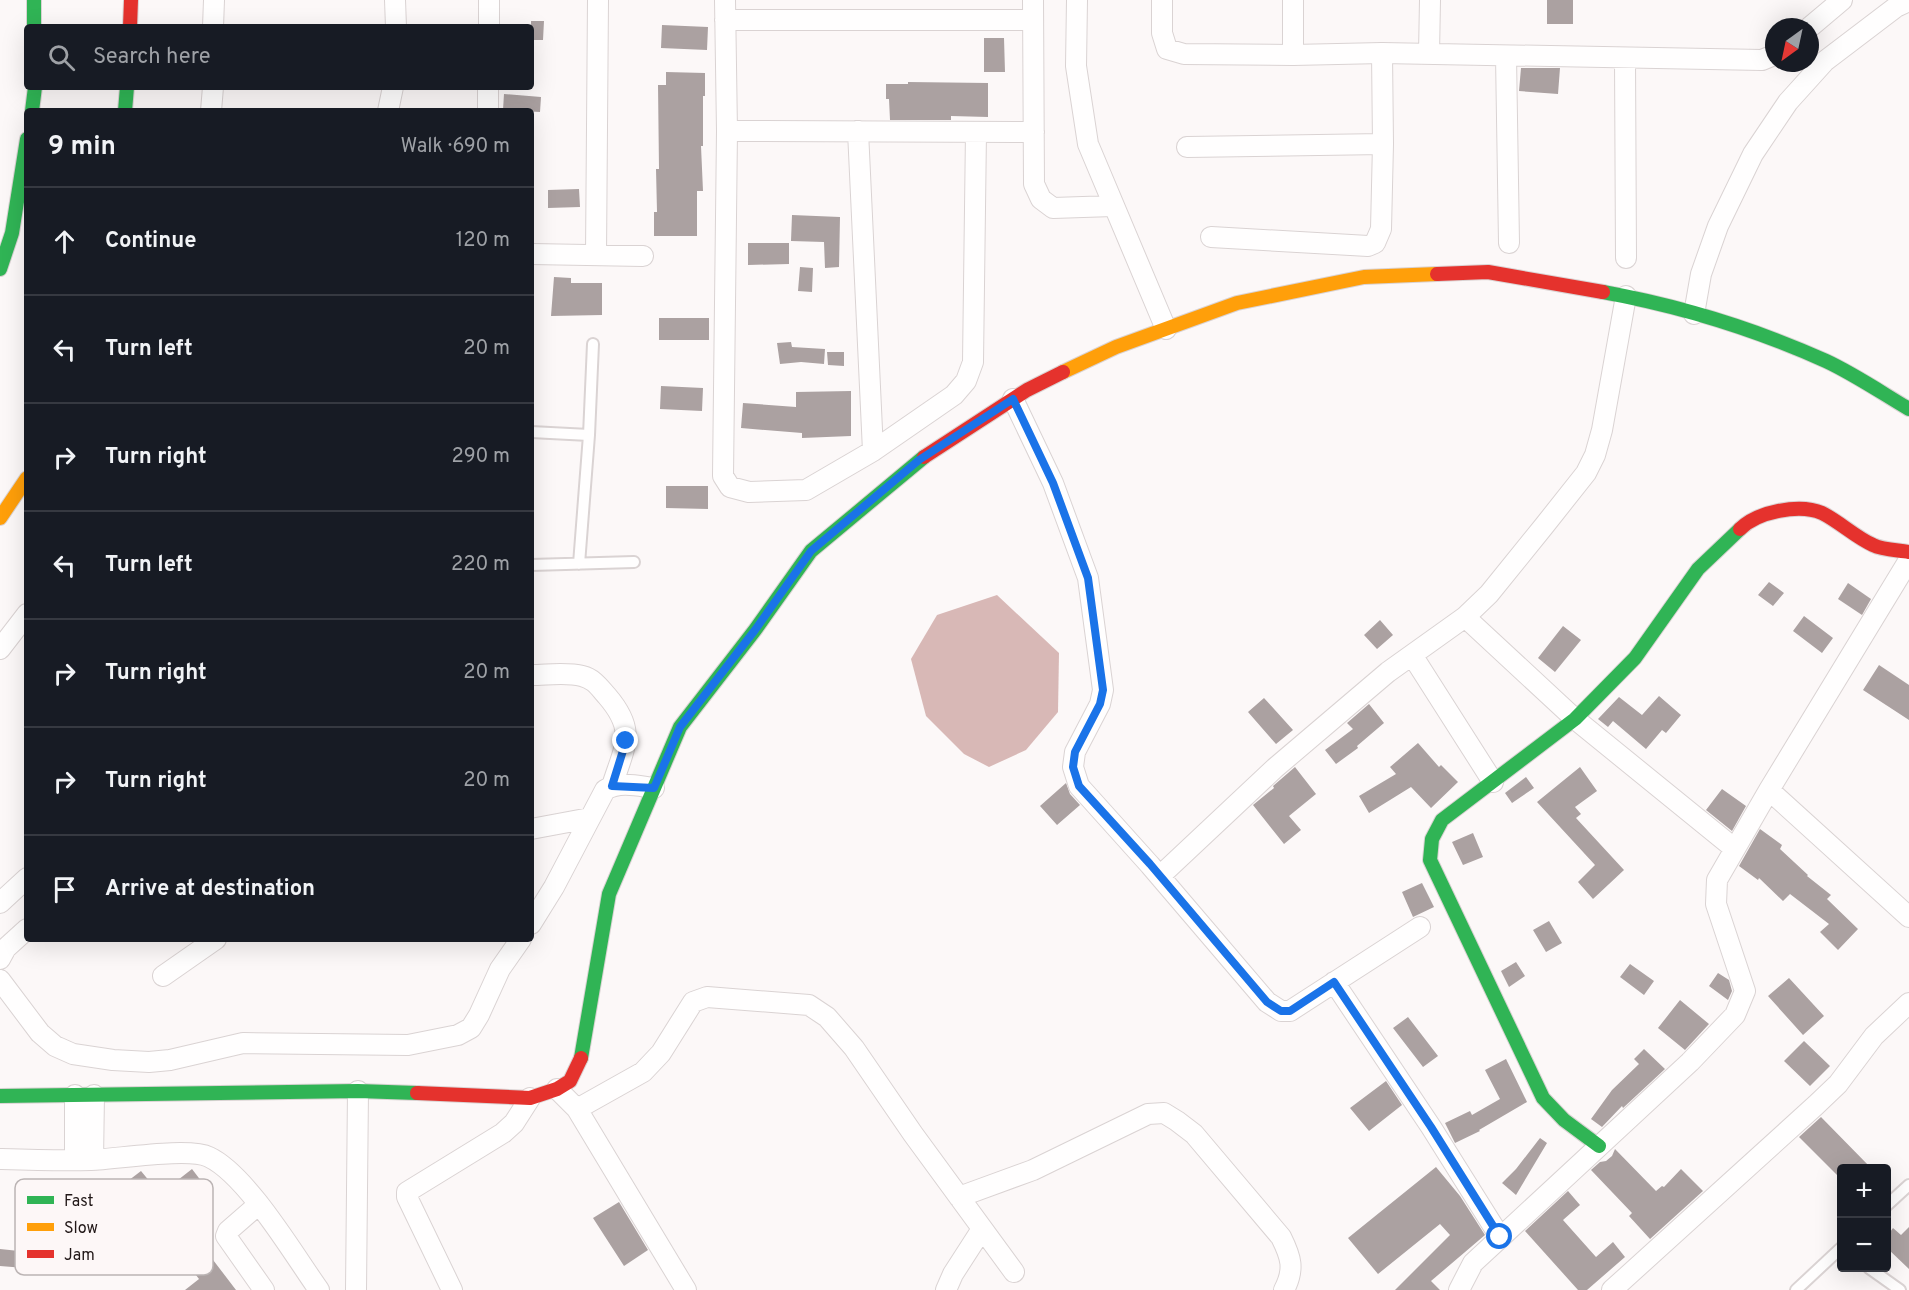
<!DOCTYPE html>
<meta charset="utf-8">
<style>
body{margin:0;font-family:Overpass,sans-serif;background:#242831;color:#f1f3f6}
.controls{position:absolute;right:18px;bottom:18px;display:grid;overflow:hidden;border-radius:6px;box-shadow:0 6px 24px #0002}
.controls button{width:54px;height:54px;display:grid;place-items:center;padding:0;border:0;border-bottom:2px solid #363941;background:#171b24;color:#f1f3f6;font:30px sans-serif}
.compass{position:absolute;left:1765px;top:18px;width:54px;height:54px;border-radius:50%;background:#171b24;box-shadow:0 6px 24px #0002;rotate:213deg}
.stop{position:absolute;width:18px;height:18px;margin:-14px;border:4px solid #1a73e8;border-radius:50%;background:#fff}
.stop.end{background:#1a73e8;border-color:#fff;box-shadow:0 2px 6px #0008}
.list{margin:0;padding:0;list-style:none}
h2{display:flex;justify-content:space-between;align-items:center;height:78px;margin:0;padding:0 24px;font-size:26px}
h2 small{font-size:20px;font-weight:400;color:#9ea1a6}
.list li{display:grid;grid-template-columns:39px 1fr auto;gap:18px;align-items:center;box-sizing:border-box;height:108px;padding:0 24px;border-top:2px solid #363941}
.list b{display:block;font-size:22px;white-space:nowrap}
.list em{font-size:20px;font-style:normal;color:#9ea1a6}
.icon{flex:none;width:33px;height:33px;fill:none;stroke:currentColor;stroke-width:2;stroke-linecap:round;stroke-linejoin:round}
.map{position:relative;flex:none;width:1909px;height:1290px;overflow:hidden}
.search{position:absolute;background:#171b24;box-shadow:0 6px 24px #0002;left:24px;top:24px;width:510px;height:66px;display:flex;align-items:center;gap:15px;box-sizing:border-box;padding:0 21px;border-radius:6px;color:#9ea1a6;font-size:22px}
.panel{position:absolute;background:#171b24;box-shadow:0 6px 24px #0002;left:24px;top:108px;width:510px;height:834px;border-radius:6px}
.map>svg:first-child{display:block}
.water{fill:#d8b8b6}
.building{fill:#aba1a1}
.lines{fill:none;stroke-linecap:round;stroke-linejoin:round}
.lane-casing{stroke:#dad3d3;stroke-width:14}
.street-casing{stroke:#dad3d3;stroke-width:22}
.fast-casing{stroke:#dad3d3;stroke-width:16}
.slow-casing{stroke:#dad3d3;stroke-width:16}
.jam-casing{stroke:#dad3d3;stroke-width:16}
.lane{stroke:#fffefe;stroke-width:10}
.street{stroke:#fffefe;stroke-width:20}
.fast{stroke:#30b455;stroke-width:14}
.slow{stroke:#ff9f0a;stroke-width:14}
.jam{stroke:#e5322d;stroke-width:14}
.route{stroke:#1a73e8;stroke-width:8}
.key{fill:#fdf7f7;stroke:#bbb4b4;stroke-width:1.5}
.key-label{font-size:16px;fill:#211717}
</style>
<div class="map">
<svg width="1909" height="1290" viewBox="0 0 1909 1290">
<rect width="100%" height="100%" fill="#fcf8f8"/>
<path class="water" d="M997 595 1059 653 1058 712 1026 750 989 767 964 754 926 716 911 659 937 615Z"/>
<path class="building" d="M1547 0H1573V24H1547Z
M531 21H544L543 40H531Z
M662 25 708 27 707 50 661 48Z
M984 38H1004L1005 72H984Z
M1521 68H1560L1558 94 1519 91Z
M666 72 705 73V96H703V146H701L703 191H697V236H654V212H657L656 169H659L658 85H666Z
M908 82 988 83V117L951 116V120H890L889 99H886V84H908Z
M504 94 541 97 540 112 503 110Z
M579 189 580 207 548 208V190Z
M792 215 840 217 839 267 825 268 824 242 791 241Z
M748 243H789V264L748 265Z
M800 267 813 268 812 292 798 291Z
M554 277 571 278V283H602V315L551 316Z
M659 318H709V340H659Z
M791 342 792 347 825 349 824 364 801 362 780 364 777 343Z
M827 352H844V366L828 365Z
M661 386 703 388 702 411 660 409Z
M851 391V436L802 438V433L741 428 743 403 796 407V392Z
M666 486H708V509L666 508Z
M1769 582 1784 593 1773 606 1758 595Z
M1848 583 1871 599 1862 615 1838 599Z
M1804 616 1833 638 1822 653 1793 631Z
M1380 620 1393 635 1377 649 1364 635Z
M1563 626 1581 640 1555 672 1538 658Z
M1879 665 1909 685V720L1863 690Z
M1659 696 1681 715 1666 733 1662 730 1646 749 1613 721 1608 727 1598 719 1619 697 1642 715Z
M1264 698 1293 730 1276 744 1248 712Z
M1369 704 1384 723 1357 746 1358 748 1336 764 1325 750 1353 729 1347 723Z
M1418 743 1439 767 1441 765 1458 782 1431 808 1411 787 1369 813 1359 796 1396 774 1390 767Z
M1295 767 1316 794 1289 816 1301 830 1284 844 1253 805 1274 788 1273 786Z
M1580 767 1597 791 1575 807 1581 814 1576 818 1624 870 1593 899 1578 882 1595 865 1537 802Z
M1526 777 1534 788 1512 803 1505 793Z
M1066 783 1070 794 1080 805 1057 825 1040 806Z
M1722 789 1746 806 1732 831 1706 810Z
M1760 829 1782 845 1780 849 1808 875 1807 876 1831 895 1827 899 1858 929 1838 950 1820 932 1829 924 1790 894 1783 901 1759 878 1758 880 1739 866Z
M1473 833 1483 857 1463 865 1452 842Z
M1422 883 1434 907 1413 917 1402 892Z
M1549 921 1562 943 1546 952 1533 930Z
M1516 962 1525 976 1509 987 1501 971Z
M1630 964 1654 981 1644 995 1620 977Z
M1718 973 1729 980 1732 991 1728 1000 1709 986Z
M1789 978 1824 1016 1803 1035 1768 996Z
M1680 1000 1709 1024 1685 1050 1658 1028Z
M1408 1017 1438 1056 1423 1067 1393 1028Z
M1804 1041 1830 1066 1810 1086 1784 1061Z
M1644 1049 1665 1069 1623 1108 1622 1106 1602 1127 1591 1119 1612 1090 1639 1064 1634 1059Z
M1506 1059 1527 1102 1479 1130 1480 1131 1455 1143 1445 1123 1470 1111 1472 1115 1500 1099 1485 1070Z
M1386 1081 1402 1105 1369 1131 1350 1108Z
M1821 1117 1871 1168H1842V1180L1799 1137Z
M1540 1138 1547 1143 1516 1195 1502 1183 1516 1169Z
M1615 1149 1656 1191 1662 1186 1664 1187 1681 1169 1703 1191 1650 1239 1629 1216 1632 1213 1591 1170 1600 1162 1606 1161 1612 1156Z
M1436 1167 1460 1196 1485 1235 1431 1281 1440 1290H1395L1450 1235 1440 1224 1378 1274 1348 1238Z
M192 1169 208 1190 178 1214 236 1290H185L199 1279 150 1215 145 1219 120 1187 141 1171 160 1194Z
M1568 1191 1580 1205 1563 1220 1596 1257 1613 1242 1625 1257 1587 1290H1578L1525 1231Z
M619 1202 648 1250 624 1266 593 1218Z
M1909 1227V1269L1887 1248V1236L1893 1228 1901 1235Z
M0 1249 38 1253 37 1269 0 1266Z"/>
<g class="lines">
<g class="lane-casing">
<path id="lane" d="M531 432 589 435
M579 564 589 435 593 344
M531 565 634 562
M1886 1206 1909 1185
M1869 1268 1900 1290
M1796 1290 1842 1247"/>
</g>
<g class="street-casing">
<path id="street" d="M395 0 396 27
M725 0 727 131 723 476 730 487 749 492 806 490 873 451 954 395 966 381 973 362 976 132
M1033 0 1034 184 1041 199 1053 208 1113 206
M1077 0 1076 66 1088 144 1166 329
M1162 0V33L1167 49 1184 54 1293 55 1382 53 1762 60 1774 55
M725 20H1033
M213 27 214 0
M489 27V0
M1810 27 1842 0
M1429 54 1430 0
M1293 55V0
M1506 56 1509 243
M1625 59 1626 258
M211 111 213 87
M388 111 393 87
M488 111V87
M727 131 1034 132
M858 131 873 451
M1187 147 1383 144
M1211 237 1368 246 1375 243 1381 229 1383 144 1382 53
M531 254 643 256
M596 255 598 0
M1694 314 1701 274 1718 226 1753 154 1788 102 1825 61 1896 7 1909 1
M1013 399 1053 483 1088 578 1103 690 1100 704 1075 752 1073 767 1079 786 1150 865 1267 1002 1281 1011H1290L1420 927
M1465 617 1575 719 1735 849
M0 649 27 614
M1412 655 1493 782
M531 675C547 675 567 672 582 676 594 679 599 687 607 696 637 731 625 745 612 786
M1769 790 1909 917
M531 829 590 818
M1160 876 1275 768 1388 672 1465 617 1489 594 1544 526 1586 473 1595 455 1602 430 1626 296
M0 903 27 878
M531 924 554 887 605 790C620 781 638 786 654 788
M0 959 6 948 27 929
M163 976 216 939
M0 980 40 1033 55 1046 73 1054 113 1060 149 1062 170 1060 243 1043 408 1045 458 1035 471 1028 479 1015 500 969 521 939
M1334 982 1431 1127 1500 1237
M557 1089 577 1109 686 1290
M577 1109 643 1072 661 1053 693 1002 707 997 809 1005 827 1017 854 1048 913 1134 1014 1272
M0 1159C31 1160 61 1161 91 1160 118 1159 189 1147 209 1157 247 1175 294 1255 319 1290
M75 1160V1095
M93 1160 94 1095
M959 1197 1033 1170 1148 1114 1164 1113 1177 1121 1194 1134 1281 1237C1291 1257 1295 1269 1284 1290
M259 1204 228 1231 226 1236 264 1290
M356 1290 358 1091
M452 1290 407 1197V1192L503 1133 514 1123 530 1098
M946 1290 953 1274 982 1229
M1459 1290 1473 1263 1690 1062 1735 1015 1745 991 1716 904 1717 880 1769 790 1909 560
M1612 1290 1816 1105 1838 1084 1874 1036 1909 1003"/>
</g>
<g class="fast-casing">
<path id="fast" d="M34 0V27
M32 111 35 87
M125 111 127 87
M0 269 12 233 27 139
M1603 292C1680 306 1755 329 1826 361 1854 374 1882 393 1909 409
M581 1058 609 894 680 727 755 630 811 551 924 457
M0 1096 358 1091 417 1093
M1599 1146 1564 1120 1543 1098 1430 860 1432 839 1442 820 1575 719 1635 658 1698 569 1740 529"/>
</g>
<g class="slow-casing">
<path id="slow" d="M1063 372 1116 347 1237 303 1364 277 1437 274
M0 518 27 478"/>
</g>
<g class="jam-casing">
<path id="jam" d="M130 27 131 0
M1437 274 1488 272 1603 292
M924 457 1027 390 1063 372
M1740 529C1757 512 1799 503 1822 513 1840 522 1855 537 1873 545 1883 550 1898 550 1909 552
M417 1093 530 1098 557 1089 570 1081 581 1058"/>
</g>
<use href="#lane" class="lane"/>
<use href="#street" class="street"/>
<use href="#fast" class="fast"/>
<use href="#slow" class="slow"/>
<use href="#jam" class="jam"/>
</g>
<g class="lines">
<path class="route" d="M626 741 612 786 654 788 680 727 755 630 811 551 919 460 1013 399 1053 483 1088 578 1103 690 1100 704 1075 752 1073 767 1079 786 1150 864 1267 1002 1281 1011H1290L1334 982 1431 1127 1500 1237"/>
</g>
<rect x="15" y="1179" width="198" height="96" rx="9" class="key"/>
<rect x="27" y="1196" width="27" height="8" fill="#30b455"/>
<rect x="27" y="1223" width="27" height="8" fill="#ff9f0a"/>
<rect x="27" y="1250" width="27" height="8" fill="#e5322d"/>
<g class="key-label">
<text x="64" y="1206">Fast</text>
<text x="64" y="1233">Slow</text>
<text x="64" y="1260">Jam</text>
</g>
</svg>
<div class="controls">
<button>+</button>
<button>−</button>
</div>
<svg class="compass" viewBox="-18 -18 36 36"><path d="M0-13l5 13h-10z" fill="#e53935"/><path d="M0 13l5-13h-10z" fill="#9ea1a6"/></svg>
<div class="stop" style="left:1500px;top:1237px"></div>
<div class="stop end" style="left:626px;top:741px"></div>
<div class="search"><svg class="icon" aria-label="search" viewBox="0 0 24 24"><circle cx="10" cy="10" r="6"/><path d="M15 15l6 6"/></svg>Search here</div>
<section class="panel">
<h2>9 min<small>Walk · 690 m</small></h2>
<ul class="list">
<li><svg class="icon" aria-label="ahead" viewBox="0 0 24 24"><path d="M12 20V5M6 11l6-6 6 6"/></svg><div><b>Continue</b></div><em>120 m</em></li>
<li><svg class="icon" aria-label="left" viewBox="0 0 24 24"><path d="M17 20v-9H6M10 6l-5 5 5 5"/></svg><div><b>Turn left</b></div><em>20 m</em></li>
<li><svg class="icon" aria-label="right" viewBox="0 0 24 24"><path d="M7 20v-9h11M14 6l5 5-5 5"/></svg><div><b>Turn right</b></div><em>290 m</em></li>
<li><svg class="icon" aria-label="left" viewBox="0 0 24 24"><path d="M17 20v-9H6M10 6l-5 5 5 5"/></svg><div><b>Turn left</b></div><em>220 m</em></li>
<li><svg class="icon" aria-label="right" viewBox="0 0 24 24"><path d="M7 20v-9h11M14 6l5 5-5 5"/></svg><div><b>Turn right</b></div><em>20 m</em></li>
<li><svg class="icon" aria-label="right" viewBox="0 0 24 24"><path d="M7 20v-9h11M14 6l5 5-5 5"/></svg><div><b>Turn right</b></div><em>20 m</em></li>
<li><svg class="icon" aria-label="arrive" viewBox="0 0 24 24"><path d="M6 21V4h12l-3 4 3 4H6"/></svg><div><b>Arrive at destination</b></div></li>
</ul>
</section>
</div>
